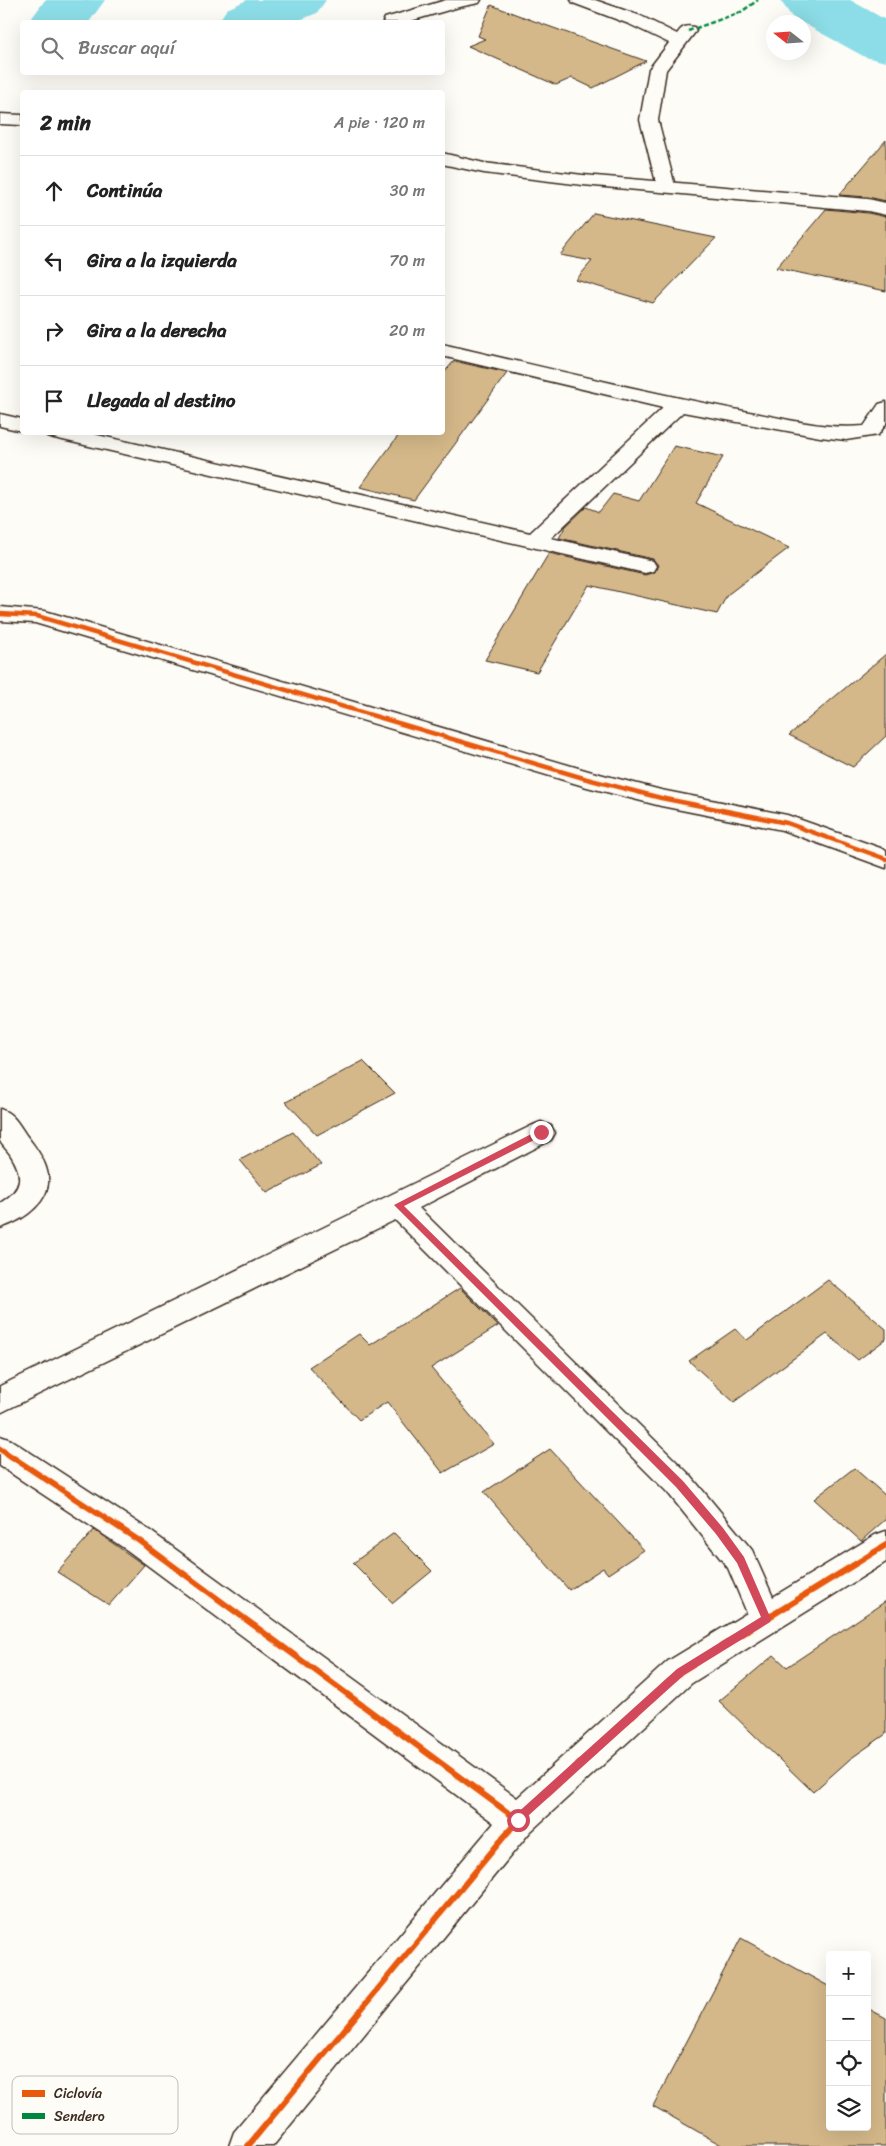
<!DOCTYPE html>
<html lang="es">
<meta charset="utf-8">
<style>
body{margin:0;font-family:Sriracha,sans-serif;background:#f2f2f2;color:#222}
.controls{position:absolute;right:15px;bottom:15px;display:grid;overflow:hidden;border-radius:5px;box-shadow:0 5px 20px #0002}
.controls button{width:45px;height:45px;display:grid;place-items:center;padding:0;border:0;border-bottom:1px solid #e0e0e0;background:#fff;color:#222;font:25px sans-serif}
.compass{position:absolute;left:766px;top:15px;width:45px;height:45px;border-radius:50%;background:#fff;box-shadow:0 5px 20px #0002;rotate:287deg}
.stop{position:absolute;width:15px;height:15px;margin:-11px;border:4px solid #d1495b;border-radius:50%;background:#fff}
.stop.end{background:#d1495b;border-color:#fff;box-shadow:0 1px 5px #0008}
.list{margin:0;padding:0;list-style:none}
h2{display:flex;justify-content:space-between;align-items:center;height:65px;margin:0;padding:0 20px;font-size:21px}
h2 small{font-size:16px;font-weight:400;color:#767676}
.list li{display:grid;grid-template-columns:32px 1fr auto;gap:15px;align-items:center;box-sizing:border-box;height:70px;padding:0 20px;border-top:1px solid #e0e0e0}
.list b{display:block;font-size:19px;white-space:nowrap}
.list em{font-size:16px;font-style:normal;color:#767676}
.icon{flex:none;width:28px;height:28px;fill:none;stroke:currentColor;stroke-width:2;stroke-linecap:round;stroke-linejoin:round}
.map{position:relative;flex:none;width:886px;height:2146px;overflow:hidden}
.search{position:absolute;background:#fff;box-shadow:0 5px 20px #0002;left:20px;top:20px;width:425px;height:55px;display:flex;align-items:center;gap:12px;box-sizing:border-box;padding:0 18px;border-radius:5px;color:#767676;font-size:19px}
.panel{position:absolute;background:#fff;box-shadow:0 5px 20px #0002;left:20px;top:90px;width:425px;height:345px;border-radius:5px}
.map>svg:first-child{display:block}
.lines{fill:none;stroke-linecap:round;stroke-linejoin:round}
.river{fill:#8cdde7;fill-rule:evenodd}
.building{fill:#d4b889;stroke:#3b2a1e}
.street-casing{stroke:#3b2a1e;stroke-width:3}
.secondary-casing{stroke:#3b2a1e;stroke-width:3}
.street{fill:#fdfcf7;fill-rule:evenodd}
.secondary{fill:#fdfcf7;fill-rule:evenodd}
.quiet{stroke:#00873e;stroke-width:2.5;stroke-dasharray:5 2.5;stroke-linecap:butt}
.cycleway-far1-casing{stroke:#fdfcf7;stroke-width:8}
.cycleway-casing{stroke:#fdfcf7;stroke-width:9}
.cycleway-far1{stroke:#e8590c;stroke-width:4.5}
.cycleway{stroke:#e8590c;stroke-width:6}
.route{fill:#d1495b}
.key{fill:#fdfcf7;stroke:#c3bdb6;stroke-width:1}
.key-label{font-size:14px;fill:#3b2a1e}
</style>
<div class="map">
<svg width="886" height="2146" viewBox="0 0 886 2146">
<rect width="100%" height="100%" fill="#fdfcf7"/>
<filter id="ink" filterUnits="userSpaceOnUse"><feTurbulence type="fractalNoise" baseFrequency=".02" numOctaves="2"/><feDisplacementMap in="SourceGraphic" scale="10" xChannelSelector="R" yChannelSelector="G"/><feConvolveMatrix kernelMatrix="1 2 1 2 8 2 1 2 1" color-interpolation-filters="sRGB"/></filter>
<g filter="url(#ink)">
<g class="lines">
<path class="river" d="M45 0H105L89 22H29Z
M247 0H326L317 13 295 22H218L227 9Z
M780 0H850L886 20V62L865 57 792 17Z"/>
</g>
<path class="building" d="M491 5 534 21 646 61 593 88 572 78 556 85 468 46 485 39 478 36Z
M886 140V201L868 197 839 195Z
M826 209 868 213 886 217V291L776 268Z
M594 213 716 238 653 303 576 280 592 261 560 255Z
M454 361 507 373 414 500 360 487 401 432H442V375Z
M674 446 723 457 696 503 789 548 727 595 717 614 589 585 537 672 485 660 549 553 645 575 655 572 658 565 653 559 559 538 565 527 586 507 599 512 613 494 639 501Z
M886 654V736L853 767 789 735Z
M363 1061 395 1093 317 1135 286 1102Z
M293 1132 321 1165 267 1193 240 1160Z
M828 1280 886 1329V1339L858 1360 827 1334 734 1402 689 1361 735 1329 747 1340Z
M460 1288 498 1326 431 1368 494 1444 443 1473 387 1402 359 1420 309 1367 359 1334 370 1345Z
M550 1449 644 1550 608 1574 603 1568 569 1590 484 1492Z
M854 1468 886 1496V1519L861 1541 814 1499Z
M94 1530 144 1565 109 1605 57 1572Z
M394 1533 432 1571 393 1603 353 1563Z
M886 1601V1734L850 1759 813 1792 719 1701 774 1655 787 1667Z
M741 1938 830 1987V2127H867V2008L886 2018V2146H723L653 2106Z"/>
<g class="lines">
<g class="street-casing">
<path id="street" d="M446 0H481L479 3 459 7 407 22H383L385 18Z
M571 0H595L641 16 677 34C682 27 685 25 694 27L696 31 666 70 658 120 675 186 672 190 666 192 660 190 657 186 640 120 649 69 669 43 629 24 573 3Z
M442 344C543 367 643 392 744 411 783 418 824 430 864 426L879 404 886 402V424L878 435 846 440 820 437 683 412 551 538 653 561 656 566 653 571 645 573 54 438 47 436 44 432H84L530 533 663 408 442 356Z
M0 414 22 419V431L0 426Z
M0 607 45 611 592 772 661 790 787 815 886 850V868L782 830 661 806 587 787 35 623 0 621Z
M0 1109C13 1113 18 1123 26 1135 34 1145 44 1158 47 1171 55 1200 23 1221 0 1228V1203C23 1189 24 1176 10 1154 7 1150 2 1145 0 1141 0 1132 0 1118 0 1109Z
M541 1122 551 1126 555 1133 551 1140 419 1208 690 1475 752 1550 773 1597 875 1535 886 1531V1562L692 1683 530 1832 273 2146H229L234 2132 494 1823 127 1550 0 1466V1436L11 1440 149 1530 517 1798 668 1661 747 1613 728 1568 668 1493 395 1220 0 1413V1386L531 1126Z"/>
</g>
<g class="secondary-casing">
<path id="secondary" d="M0 114 22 115V125L0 124Z
M442 153 484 163 583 175 868 199 886 203V215L868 211 583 185 484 173 442 164Z"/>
</g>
<use href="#street" class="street"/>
<use href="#secondary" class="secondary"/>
<path class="quiet" d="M688 31 741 12 758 0"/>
<g class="cycleway-far1-casing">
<path id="cycleway-far1" d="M0 614 37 616 587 779 661 798 787 823 886 859"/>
</g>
<g class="cycleway-casing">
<path id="cycleway" d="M0 1449 138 1540 518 1820
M248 2146 518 1820 680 1672 886 1545"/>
</g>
<use href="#cycleway-far1" class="cycleway-far1"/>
<use href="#cycleway" class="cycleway"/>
</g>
</g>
<path class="route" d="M541 1129 544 1130V1135L404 1206 683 1481 723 1528 744 1557 771 1619 770 1622 684 1675 518 1825 514 1823 512 1820 514 1816 677 1669 761 1617 737 1563 716 1534 676 1487 394 1205Z"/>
<rect x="12" y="2076" width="166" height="58" rx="8" class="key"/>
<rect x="22" y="2090" width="23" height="7" fill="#e8590c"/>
<rect x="22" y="2113" width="23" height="6" fill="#00873e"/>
<g class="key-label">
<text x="54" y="2098">Ciclovía</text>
<text x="54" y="2121">Sendero</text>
</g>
</svg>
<div class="controls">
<button>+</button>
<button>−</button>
<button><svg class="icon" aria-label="locate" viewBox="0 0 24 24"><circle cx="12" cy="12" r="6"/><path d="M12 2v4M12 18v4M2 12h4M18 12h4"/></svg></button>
<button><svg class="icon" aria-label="layers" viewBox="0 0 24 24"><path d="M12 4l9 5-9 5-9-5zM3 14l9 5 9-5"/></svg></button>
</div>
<svg class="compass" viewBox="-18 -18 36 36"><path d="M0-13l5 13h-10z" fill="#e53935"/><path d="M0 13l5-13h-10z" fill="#767676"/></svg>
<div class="stop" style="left:518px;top:1820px"></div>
<div class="stop end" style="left:541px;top:1132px"></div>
<div class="search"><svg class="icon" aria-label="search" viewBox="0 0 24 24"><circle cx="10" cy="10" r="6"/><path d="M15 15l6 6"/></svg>Buscar aquí</div>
<section class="panel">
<h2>2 min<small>A pie · 120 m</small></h2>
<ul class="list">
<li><svg class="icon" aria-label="ahead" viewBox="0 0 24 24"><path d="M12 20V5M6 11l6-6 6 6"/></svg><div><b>Continúa</b></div><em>30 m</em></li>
<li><svg class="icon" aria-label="left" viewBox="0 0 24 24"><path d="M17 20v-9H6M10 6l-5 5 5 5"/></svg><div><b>Gira a la izquierda</b></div><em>70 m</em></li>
<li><svg class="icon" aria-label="right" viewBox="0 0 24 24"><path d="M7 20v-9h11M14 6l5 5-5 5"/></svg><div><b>Gira a la derecha</b></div><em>20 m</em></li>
<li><svg class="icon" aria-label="arrive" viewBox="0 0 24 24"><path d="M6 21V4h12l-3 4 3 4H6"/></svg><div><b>Llegada al destino</b></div></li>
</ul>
</section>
</div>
